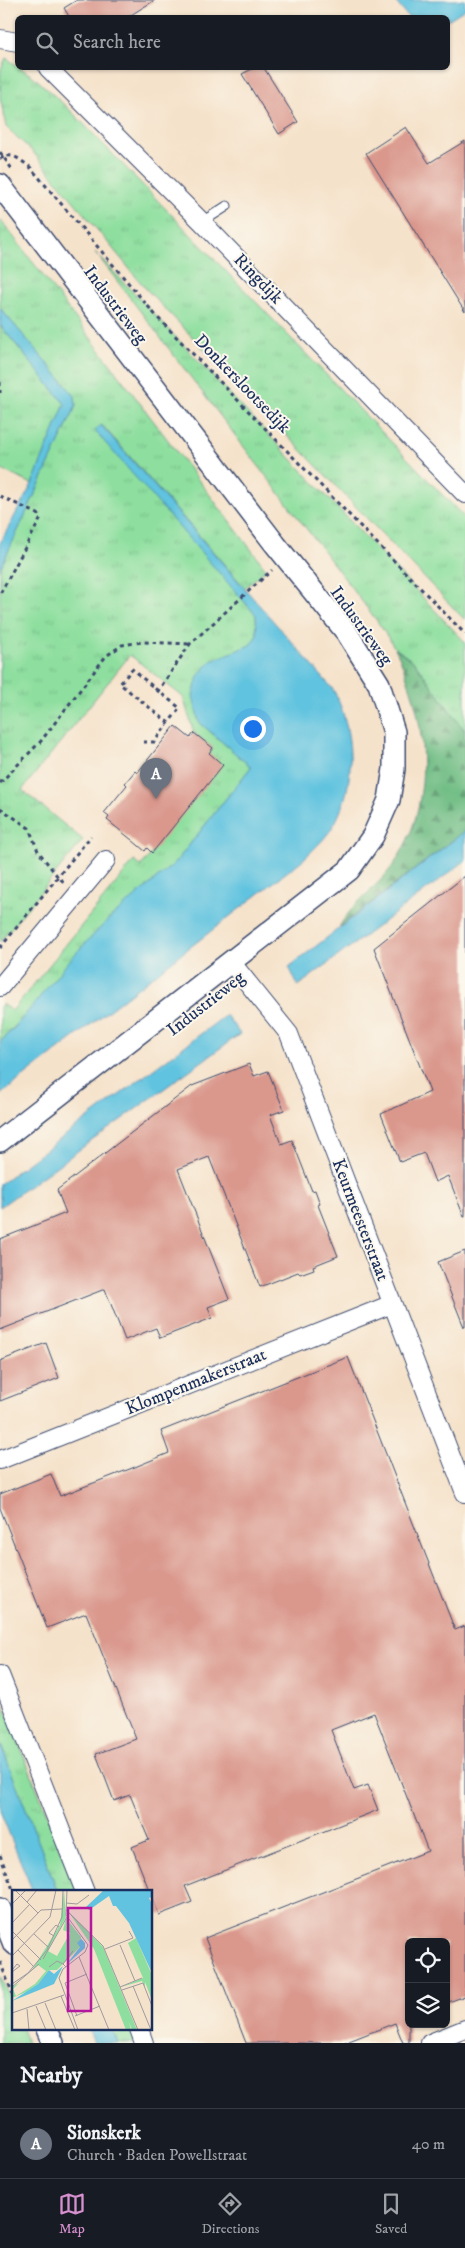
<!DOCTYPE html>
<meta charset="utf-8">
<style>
body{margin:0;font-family:"IM FELL DW Pica",serif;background:#20242c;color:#f1f3f6}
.controls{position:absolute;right:15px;bottom:15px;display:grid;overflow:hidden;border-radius:8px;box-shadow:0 1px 4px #0004}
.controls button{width:45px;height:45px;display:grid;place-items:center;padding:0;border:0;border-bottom:1px solid #363941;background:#171b24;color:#f1f3f6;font:25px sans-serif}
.you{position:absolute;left:252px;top:728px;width:18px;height:18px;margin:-12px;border:4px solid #fff;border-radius:50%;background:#1a73e8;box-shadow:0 0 0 8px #1a73e833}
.badge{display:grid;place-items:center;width:32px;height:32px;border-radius:50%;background:#d690ce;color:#fff;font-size:16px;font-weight:700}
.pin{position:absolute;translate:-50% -41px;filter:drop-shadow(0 1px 2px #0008)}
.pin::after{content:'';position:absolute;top:26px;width:18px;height:15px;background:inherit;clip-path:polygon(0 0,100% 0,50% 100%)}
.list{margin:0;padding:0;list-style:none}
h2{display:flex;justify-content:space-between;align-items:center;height:65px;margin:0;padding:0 20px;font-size:21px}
h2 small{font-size:16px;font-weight:400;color:#9ea1a6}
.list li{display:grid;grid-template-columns:32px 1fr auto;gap:15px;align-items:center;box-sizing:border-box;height:70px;padding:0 20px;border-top:1px solid #363941}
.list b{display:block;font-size:19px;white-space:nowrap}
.list p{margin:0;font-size:16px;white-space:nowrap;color:#9ea1a6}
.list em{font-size:16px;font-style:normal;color:#9ea1a6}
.icon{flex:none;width:28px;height:28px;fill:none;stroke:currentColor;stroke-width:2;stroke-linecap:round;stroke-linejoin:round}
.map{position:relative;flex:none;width:465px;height:2043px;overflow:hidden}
.search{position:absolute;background:#171b24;box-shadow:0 1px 4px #0004;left:15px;right:15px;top:15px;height:55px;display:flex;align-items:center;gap:12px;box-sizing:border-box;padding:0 18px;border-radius:8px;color:#9ea1a6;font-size:19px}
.sheet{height:135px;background:#171b24}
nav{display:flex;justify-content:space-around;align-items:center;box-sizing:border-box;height:70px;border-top:1px solid #363941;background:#171b24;font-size:14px;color:#9ea1a6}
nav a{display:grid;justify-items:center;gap:2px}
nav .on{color:#d690ce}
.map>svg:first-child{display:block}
.grass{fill:url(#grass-tufts);stroke:#54877e}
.forest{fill:url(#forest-firs);stroke:#467672}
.water{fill:#61c3df;stroke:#3e799e}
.building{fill:#da988d}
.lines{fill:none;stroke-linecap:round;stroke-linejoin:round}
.service-casing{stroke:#3c4a6e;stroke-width:11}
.minor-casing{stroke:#3c4a6e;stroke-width:20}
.tertiary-casing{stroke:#3c4a6e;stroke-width:24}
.path{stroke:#3c4a6e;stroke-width:3;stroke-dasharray:4 4;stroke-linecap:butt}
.service{stroke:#fff;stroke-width:9}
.minor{stroke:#fff;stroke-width:18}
.tertiary{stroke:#fff;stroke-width:21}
.labels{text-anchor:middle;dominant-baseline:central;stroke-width:4;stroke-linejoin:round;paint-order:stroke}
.street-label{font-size:18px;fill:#1b2f5e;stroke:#fbf7ec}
.inset-river{fill:none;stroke:#61c3df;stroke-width:2.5}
.inset-road{fill:none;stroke:#9e9a9f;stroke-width:1}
.view{fill:#b5179e;fill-opacity:0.15;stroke:#b5179e;stroke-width:2.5}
.inset-edge{fill:none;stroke:#1b2f5e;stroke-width:2.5}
</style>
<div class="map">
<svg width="465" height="2043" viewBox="0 0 465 2043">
<defs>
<pattern id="grass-tufts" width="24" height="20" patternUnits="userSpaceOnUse" patternTransform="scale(1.25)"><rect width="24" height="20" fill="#8edf9f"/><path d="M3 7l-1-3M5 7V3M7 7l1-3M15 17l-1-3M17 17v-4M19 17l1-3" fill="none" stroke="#7ac08b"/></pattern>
<pattern id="forest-firs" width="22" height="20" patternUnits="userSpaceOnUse" patternTransform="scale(1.25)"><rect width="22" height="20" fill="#72be86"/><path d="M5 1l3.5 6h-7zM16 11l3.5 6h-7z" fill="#5d9b71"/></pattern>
</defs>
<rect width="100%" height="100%" fill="#fbf7ec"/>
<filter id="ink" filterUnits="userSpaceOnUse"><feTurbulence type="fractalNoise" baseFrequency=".02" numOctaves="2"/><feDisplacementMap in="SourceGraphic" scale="10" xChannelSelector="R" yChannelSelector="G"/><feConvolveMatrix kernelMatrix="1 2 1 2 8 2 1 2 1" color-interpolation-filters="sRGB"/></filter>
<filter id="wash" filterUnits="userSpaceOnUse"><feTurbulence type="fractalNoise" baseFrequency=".0096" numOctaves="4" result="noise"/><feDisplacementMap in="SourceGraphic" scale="20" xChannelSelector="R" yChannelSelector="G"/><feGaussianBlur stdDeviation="1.12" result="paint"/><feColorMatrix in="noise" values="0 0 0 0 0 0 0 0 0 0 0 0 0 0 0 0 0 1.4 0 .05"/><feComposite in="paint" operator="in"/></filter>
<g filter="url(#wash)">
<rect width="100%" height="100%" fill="#f5e2ca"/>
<path class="grass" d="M6 58 35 78 70 110 465 518V620L147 290 33 152 6 127 0 97 1 69Z
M0 219 266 569 245 588 102 425 96 431 256 615 257 635 199 722 251 767 175 863 143 890 0 1042V1007L2 1004 12 1011 134 861 141 866 152 853 213 748 194 733 183 697 130 655 22 790 83 840 0 942V569L76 406 75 396 0 308Z
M95 252 465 642V731L415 663 395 648 377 621Z
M0 325 65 404 32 484 0 469Z
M0 1696 78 1892H58L0 1743Z
M0 1975 14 2009V2029H22L27 2043H0Z
M112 2029H133L138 2043H118Z"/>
<path class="forest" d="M395 648 415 663 465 731V831L339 927C353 903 370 893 387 873 430 820 430 745 409 684 405 672 401 659 395 648Z"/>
<path class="water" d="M394 0H465V9L448 20V18L408 17Z
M0 308 75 396 76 406 0 569V543L32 484 65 404 0 325Z
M101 425 333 689C354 729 357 782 335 823 328 836 316 847 305 858L0 1095V1042L15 1027 74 955 109 919 175 863 251 767 199 722 193 696 198 676 211 661 250 645 257 635 256 615 95 431Z
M465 831V861L298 986 289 967Z
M226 1015 240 1034 0 1207V1184Z
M0 1743 58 1892H33L0 1811Z
M88 2029H112L118 2043H94Z"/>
<g id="blocks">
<path class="building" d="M77 0H155L126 18H70L64 8Z
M254 68H264L298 122 279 134 242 74Z
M406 127 429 163 465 141V312L366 153Z
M175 726 190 738 194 733 213 748 209 753 223 765 152 853 147 848 145 851 132 840 107 820 109 817 104 813 127 785 125 783 135 771 137 773Z
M465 876V1217H464L448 1176 435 1182 424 1153 400 1162 381 1114 430 1092 374 948Z
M249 1064 254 1076 268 1071 284 1110 270 1115 281 1144 292 1140 312 1191 315 1190 320 1204 318 1205 338 1256 313 1266 314 1269 300 1274 298 1272 260 1287 209 1157 178 1169 229 1299 208 1307 212 1318 160 1338 156 1328 125 1340 105 1289 0 1330V1239L66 1213 57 1190 192 1086Z
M465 1251V1327H464L438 1262Z
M46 1343 59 1378 0 1401V1361Z
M348 1357 455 1630 465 1626V1996L446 2003V1942H409V2043H403L395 2023 344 2043H246L205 1938 428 1851 374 1713 331 1730 354 1790 368 1785 378 1810 185 1886 192 1902 159 1915 132 1847 149 1840 130 1795 114 1801 96 1754 136 1739 86 1613 47 1628 0 1508V1494L51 1474 60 1496 135 1467 169 1453 161 1431Z"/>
</g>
</g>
<g filter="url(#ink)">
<use href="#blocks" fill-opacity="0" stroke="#3c4a6e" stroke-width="1"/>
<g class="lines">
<g class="service-casing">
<path id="service" d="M202 222 227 206"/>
</g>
<g class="minor-casing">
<path id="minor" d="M0 39 18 42
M48 68 202 222 465 494
M231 962 289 1034 465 1493
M0 987 106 860
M0 1460 392 1304
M0 1675 85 1892
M139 2029 144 2043
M430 2043 465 2029"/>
</g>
<g class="tertiary-casing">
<path id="tertiary" d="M0 185 275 544 347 633 379 684 394 732V769L389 800 373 836 349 870 0 1141
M0 1909 14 1944
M47 2029 53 2043"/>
</g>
<path class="path" d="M0 152 12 169
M0 159C12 151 20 160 30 167L158 318 465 634
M0 382V393
M0 496 38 514 41 518 0 594
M158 691 132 669 120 684 169 723
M143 742H154L180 708 158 691 190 644 272 570
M0 783 41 741 106 656 122 645 142 642 190 644
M0 808 29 828 38 851 58 877 64 882
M0 948 91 836
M0 1855 14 1892
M0 1962 14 1997"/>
<use href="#service" class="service"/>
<use href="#minor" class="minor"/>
<use href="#tertiary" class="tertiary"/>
</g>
</g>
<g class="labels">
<g class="street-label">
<text transform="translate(258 279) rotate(46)">Ringdijk</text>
<text transform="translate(115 305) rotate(53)">Industrieweg</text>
<text transform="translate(242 384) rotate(46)">Donkerslootsedijk</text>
<text transform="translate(361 626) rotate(54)">Industrieweg</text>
<text transform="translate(206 1004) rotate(-38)">Industrieweg</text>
<text transform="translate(360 1220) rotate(69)">Keurmeesterstraat</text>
<text transform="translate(196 1382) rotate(-22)">Klompenmakerstraat</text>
</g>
</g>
<g transform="translate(12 1890)">
<rect width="140" height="140" fill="#f5e2ca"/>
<path d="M52 0 54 27 36 61 45 66 58 43 51 40 54 28 69 47 68 57 45 80H37L26 94 14 102 0 108V97L7 93 1 99 4 106 23 94 34 81 26 75 7 92 20 80 48 35ZM56 21 91 57 125 140H120L117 132 119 140H114L82 59ZM124 48 140 85V110L133 92V97L130 91 109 97 131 88 116 53Z" fill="#8edf9f"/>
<path d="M92 0H140V7L137 8 140 14V83L117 33 104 16H101L97 6 77 20 74 17ZM61 40 73 53V58L54 75 68 57 65 53 69 49ZM51 76 42 94 0 111 26 94 37 80 42 84Z" fill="#61c3df"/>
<path class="inset-river" d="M104 0 140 44"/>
<path class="inset-road" d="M3 0 26 23M55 0 54 25 76 55 73 62 51 79 47 88 66 140M15 12 25 0M54 13 65 14 77 5M0 14 14 0M54 20 91 56 126 140M0 33 18 14M0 41 29 70M22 44 36 57M42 46 37 43 44 35 47 37M0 50 29 20 50 19M108 55 123 91M93 59 121 48 117 41M6 60 22 77M0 66 38 27 44 0M67 67 97 140M31 69 55 27M37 77 45 71 51 74M54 77 51 74 61 61M0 80 5 74 8 76 0 82M0 94 16 83 35 60 50 27 51 0M121 96 139 140M0 97 27 74M108 97 130 88M110 100 131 93 140 116M49 106 63 140M33 113 44 140M24 116 34 140M15 119 17 140M0 123 52 105M63 126 88 116M65 126 53 93 75 84"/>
<path class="view" d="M56 18H79V121H56Z"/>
<rect width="140" height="140" class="inset-edge"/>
</g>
</svg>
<div class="controls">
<button><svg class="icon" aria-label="locate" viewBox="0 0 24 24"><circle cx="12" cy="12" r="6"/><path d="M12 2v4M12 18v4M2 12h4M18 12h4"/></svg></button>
<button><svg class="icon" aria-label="layers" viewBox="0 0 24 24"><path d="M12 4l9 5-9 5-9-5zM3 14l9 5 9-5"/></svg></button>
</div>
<div class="you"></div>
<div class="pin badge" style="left:156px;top:799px;background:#6b7280">A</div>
<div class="search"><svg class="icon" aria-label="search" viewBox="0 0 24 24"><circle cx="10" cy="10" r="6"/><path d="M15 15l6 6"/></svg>Search here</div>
</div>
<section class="sheet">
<h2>Nearby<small></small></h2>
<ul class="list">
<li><span class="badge" style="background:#6b7280">A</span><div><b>Sionskerk</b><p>Church · Baden Powellstraat</p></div><em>40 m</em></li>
</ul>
</section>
<nav>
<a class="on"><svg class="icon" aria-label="map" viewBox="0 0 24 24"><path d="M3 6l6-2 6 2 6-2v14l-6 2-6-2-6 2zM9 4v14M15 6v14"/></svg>Map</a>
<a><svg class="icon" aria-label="directions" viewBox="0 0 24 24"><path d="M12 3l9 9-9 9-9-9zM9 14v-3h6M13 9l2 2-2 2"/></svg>Directions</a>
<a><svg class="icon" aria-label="saved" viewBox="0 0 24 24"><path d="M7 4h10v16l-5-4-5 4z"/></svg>Saved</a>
</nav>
